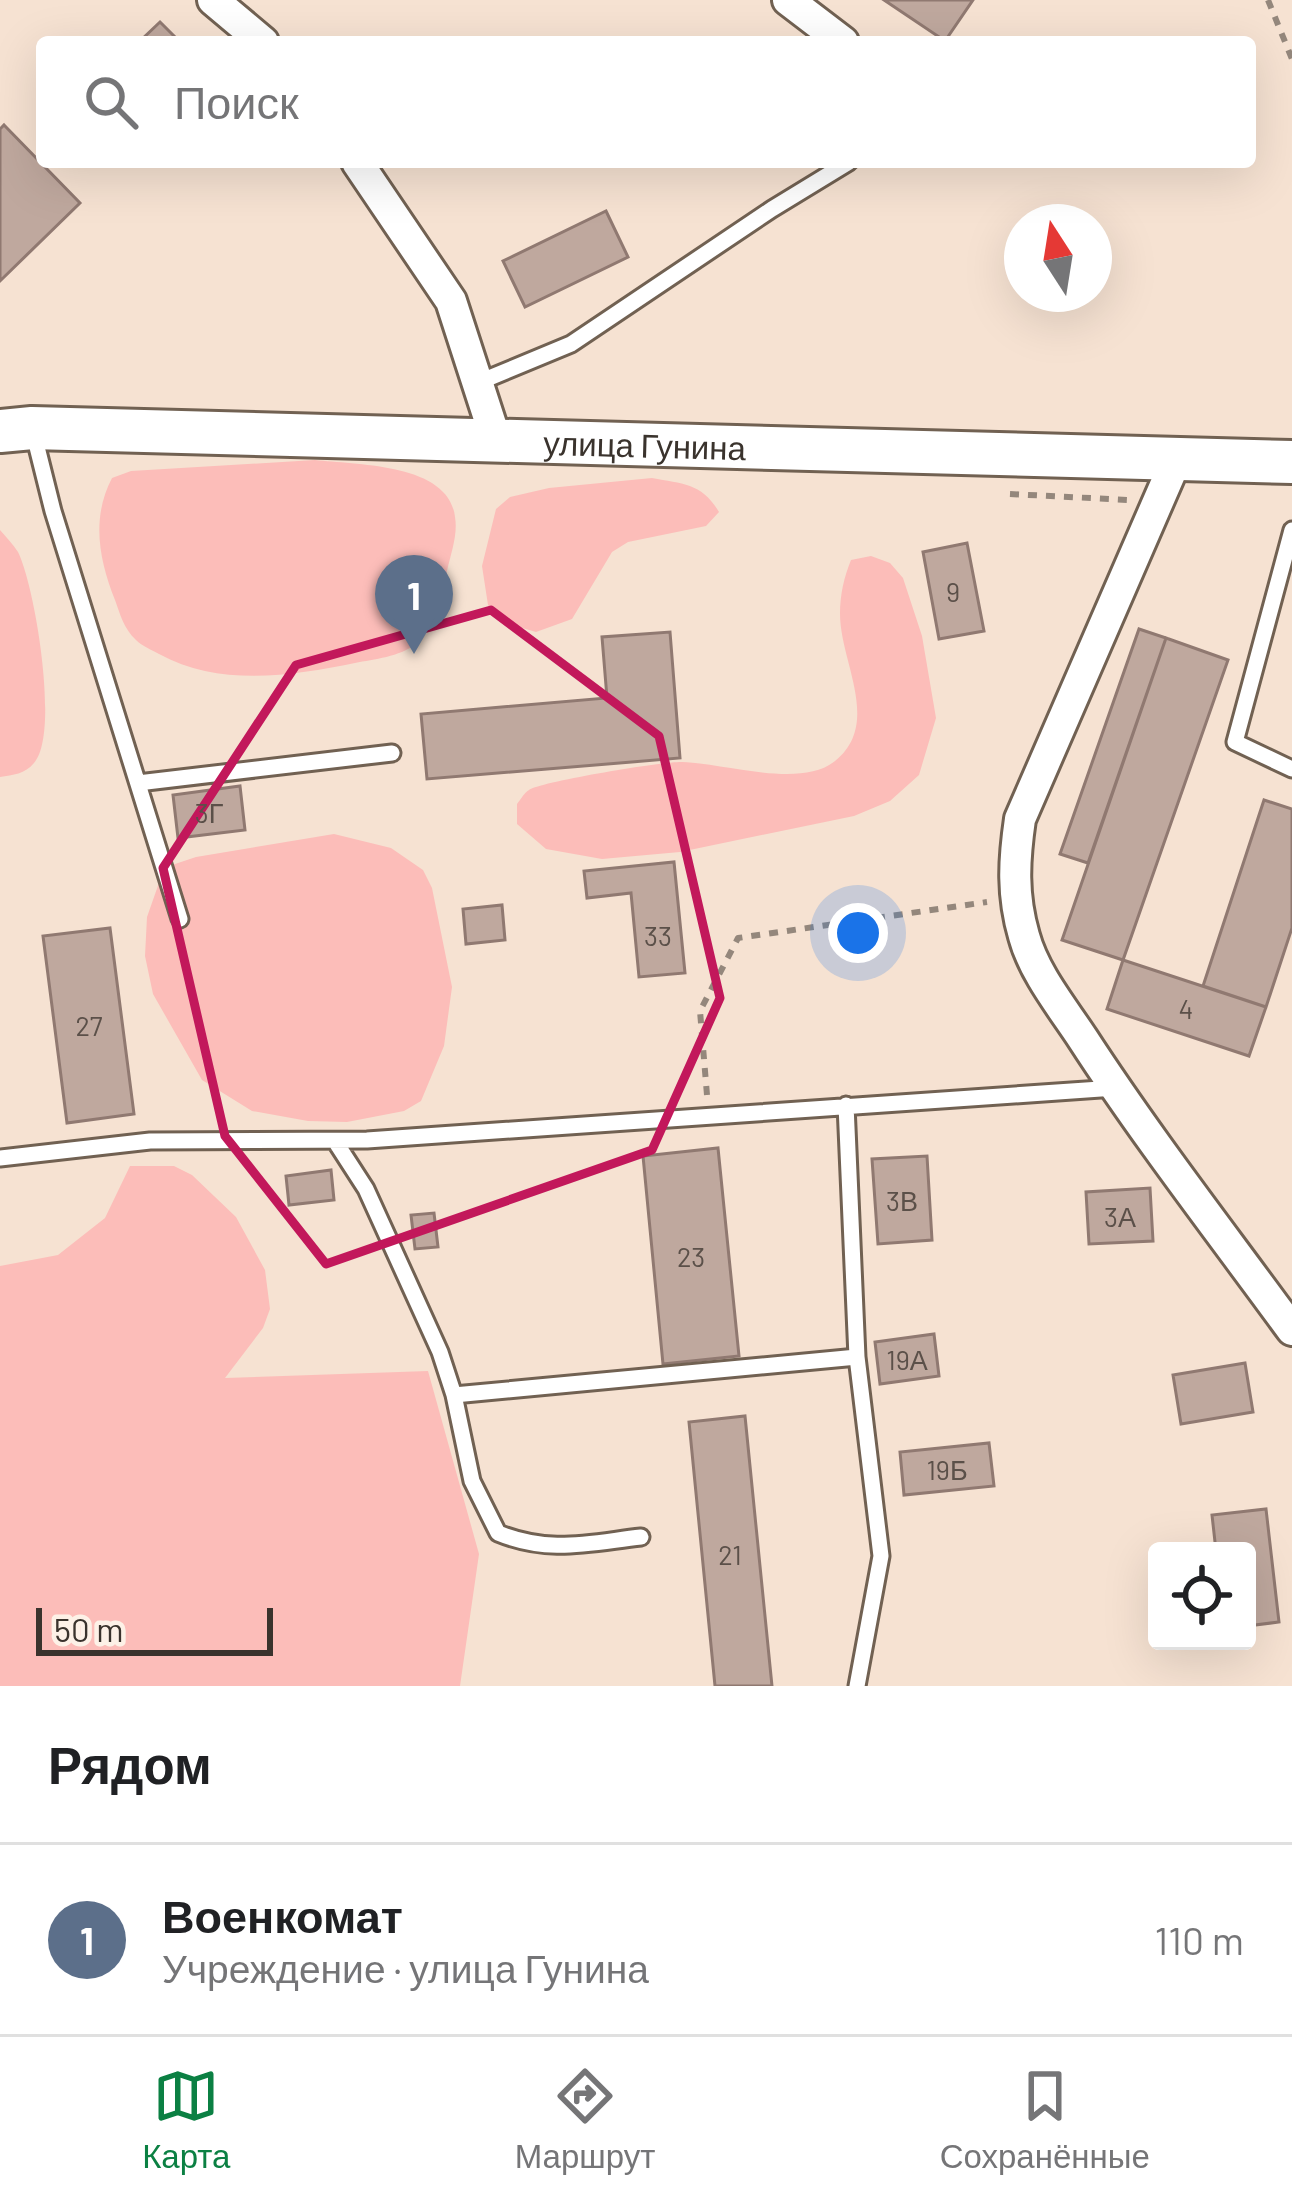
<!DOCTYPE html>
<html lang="ru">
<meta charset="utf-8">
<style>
body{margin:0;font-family:Barlow,sans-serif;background:#f2f2f2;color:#202124}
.controls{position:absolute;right:36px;bottom:36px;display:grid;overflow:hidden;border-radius:12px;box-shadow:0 12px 48px #0002}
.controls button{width:108px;height:108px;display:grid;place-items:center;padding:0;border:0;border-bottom:3px solid #e0e0e0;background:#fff;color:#202124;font:60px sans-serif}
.compass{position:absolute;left:1004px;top:204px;width:108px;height:108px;border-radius:50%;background:#fff;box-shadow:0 12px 48px #0002;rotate:348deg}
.scale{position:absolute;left:36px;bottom:30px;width:237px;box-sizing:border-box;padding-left:12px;border:6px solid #3a332d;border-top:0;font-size:33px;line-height:42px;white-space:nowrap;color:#3a332d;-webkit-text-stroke:9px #fdf1e7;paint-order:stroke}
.you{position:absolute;left:858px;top:933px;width:42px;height:42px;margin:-30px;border:9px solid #fff;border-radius:50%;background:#1a73e8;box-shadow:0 0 0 18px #1a73e833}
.badge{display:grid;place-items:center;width:78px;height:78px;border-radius:50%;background:#0b8043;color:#fff;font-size:39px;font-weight:700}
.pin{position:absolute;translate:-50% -99px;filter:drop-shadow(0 3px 6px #0008)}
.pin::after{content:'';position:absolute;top:63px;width:42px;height:36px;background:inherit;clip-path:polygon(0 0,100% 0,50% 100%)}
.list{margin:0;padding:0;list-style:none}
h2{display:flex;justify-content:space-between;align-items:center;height:156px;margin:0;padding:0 48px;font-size:51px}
h2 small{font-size:39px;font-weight:400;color:#757577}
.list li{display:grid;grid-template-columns:78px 1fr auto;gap:36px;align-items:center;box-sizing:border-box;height:192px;padding:0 48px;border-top:3px solid #e0e0e0}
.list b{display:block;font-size:45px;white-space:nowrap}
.list p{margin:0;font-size:39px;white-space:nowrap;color:#757577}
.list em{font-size:39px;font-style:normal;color:#757577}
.icon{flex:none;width:66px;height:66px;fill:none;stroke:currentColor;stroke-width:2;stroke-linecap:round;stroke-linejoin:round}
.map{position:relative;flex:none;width:1292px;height:1686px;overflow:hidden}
.search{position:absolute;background:#fff;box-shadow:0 12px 48px #0002;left:36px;right:36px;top:36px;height:132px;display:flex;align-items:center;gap:30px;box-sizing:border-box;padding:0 42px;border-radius:12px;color:#757577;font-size:45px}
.sheet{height:348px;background:#fff}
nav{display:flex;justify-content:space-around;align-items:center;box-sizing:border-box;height:168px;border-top:3px solid #e0e0e0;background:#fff;font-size:33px;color:#757577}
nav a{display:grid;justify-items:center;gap:6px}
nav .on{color:#0b8043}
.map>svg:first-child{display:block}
.green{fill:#fcbdb9}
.building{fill:#bfa89e;stroke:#907971;stroke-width:3}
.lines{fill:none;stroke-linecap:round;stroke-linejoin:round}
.service-casing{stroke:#716152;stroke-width:21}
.minor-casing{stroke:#716152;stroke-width:36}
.secondary-casing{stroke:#716152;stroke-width:48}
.path{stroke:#94877c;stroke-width:6;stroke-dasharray:9 9;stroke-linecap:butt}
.service{stroke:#fff;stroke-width:15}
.minor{stroke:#fff;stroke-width:30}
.secondary{stroke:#fff;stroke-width:42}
.marked{fill:none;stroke:#c2185b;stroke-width:9;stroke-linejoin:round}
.labels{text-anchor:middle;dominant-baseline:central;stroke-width:12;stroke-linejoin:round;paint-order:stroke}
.number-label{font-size:27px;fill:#5b5049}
.street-label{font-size:33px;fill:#3a332d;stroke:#fdf1e7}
</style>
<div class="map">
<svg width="1292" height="1686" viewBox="0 0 1292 1686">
<rect width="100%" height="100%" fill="#f6e2d2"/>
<path class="green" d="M315 460C357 465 449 463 455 517 458 535 451 553 447 571 441 596 436 626 415 644 400 657 374 659 355 663 291 676 219 687 159 654 152 650 142 646 136 640 124 629 120 614 115 600 99 560 91 518 112 478L131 471Z
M652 478C683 484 702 483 719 512L706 526 628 542 612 552 572 619 536 632 499 621 488 605 482 566 496 509 510 497 549 488Z
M0 530C6 537 13 544 18 552 35 586 60 734 34 763 25 774 13 775 0 777Z
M871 556 890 563 903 578 922 636 936 718 919 775 890 801 854 816 680 852 602 859 546 849 517 824V804C521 799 524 793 529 790 539 782 665 761 682 762 724 763 801 789 835 761 882 723 840 662 840 614 840 595 844 577 851 560Z
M334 834 391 848 423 870 432 888 452 987 444 1046 421 1101 404 1111 347 1122 308 1121 252 1111 202 1080 153 994 145 956 147 917 160 880 172 865 196 857Z
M130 1166H174L192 1175 236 1217 265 1270 270 1309 263 1328 225 1378 428 1371 479 1554 460 1686H0V1266L58 1255 105 1218Z"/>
<path class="building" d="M884 0H973L945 41Z
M160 22 180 42H139Z
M4 125 80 203 0 281V129Z
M606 211 628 257 525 307 503 261Z
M967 543 984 631 939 639 923 552Z
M1139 629 1166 638 1088 863 1060 854Z
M670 632 680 758 427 779 421 714 607 698 602 637Z
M1166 638 1228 660 1123 960 1062 940Z
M240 786 245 830 178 838 173 795Z
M1264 800 1292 809V928L1266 1007 1203 986Z
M674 862 685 973 639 977 631 893 587 898 584 871Z
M502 905 505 940 466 944 463 909Z
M110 928 134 1114 67 1123 43 936Z
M1123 960 1266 1007 1249 1056 1107 1009Z
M718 1148 739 1356 663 1364 643 1156Z
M927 1156 932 1240 878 1244 872 1159Z
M331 1170 334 1200 289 1205 286 1176Z
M1150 1188 1153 1241 1089 1244 1086 1192Z
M434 1213 438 1247 415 1249 411 1215Z
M934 1334 939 1376 880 1384 875 1342Z
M1245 1363 1253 1412 1181 1424 1173 1375Z
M745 1416 772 1686H715L689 1422Z
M989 1443 994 1486 904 1495 900 1452Z
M1266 1509 1279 1622 1247 1626V1551H1216L1212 1515Z"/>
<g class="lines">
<g class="service-casing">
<path id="service" d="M477 383 571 344 772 209 849 162
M33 431 53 511 180 919
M1292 530 1235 742 1292 769
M138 783 392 753
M335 1141 366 1189 440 1352 454 1395 472 1481 498 1533C549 1554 588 1543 641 1537
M0 1158 150 1141 367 1140 1115 1088
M857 1357 881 1556 857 1686
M454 1395 857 1357 846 1105"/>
</g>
<g class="minor-casing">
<path id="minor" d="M213 0 263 42
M788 0 843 42
M357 162 451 301 496 440
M1177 458 1020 819C1014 860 1012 895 1024 936 1034 973 1062 1007 1083 1039 1148 1139 1222 1234 1292 1330"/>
</g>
<g class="secondary-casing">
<g id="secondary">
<path id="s1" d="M0 431 32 428 1292 462"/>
</g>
</g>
<path class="path" d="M1268 0 1292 59
M1010 494 1129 500
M707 1095 700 1011 738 938 987 902"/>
<use href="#service" class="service"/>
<use href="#minor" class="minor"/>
<use href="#secondary" class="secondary"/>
</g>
<path class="marked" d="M491 610 659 736 720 998 652 1150 326 1264 225 1136 163 868 296 665Z"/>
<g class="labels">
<g class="number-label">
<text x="953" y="591">9</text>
<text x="209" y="812">3Г</text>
<text x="658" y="935">33</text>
<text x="1186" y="1008">4</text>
<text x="89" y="1025">27</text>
<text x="902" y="1200">3В</text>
<text x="1120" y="1216">3А</text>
<text x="691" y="1256">23</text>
<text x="907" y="1359">19А</text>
<text x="947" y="1469">19Б</text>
<text x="730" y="1554">21</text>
</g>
<g class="street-label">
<text stroke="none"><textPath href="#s1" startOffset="645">улица Гунина</textPath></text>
</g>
</g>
</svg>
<div class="controls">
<button><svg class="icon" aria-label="locate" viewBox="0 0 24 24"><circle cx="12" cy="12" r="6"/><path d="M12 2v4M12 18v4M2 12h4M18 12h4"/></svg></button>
</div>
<svg class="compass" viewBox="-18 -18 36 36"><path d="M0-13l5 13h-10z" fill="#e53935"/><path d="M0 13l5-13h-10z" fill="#757577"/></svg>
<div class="scale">50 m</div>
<div class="you"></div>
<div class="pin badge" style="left:414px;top:654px;background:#5c6f8a">1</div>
<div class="search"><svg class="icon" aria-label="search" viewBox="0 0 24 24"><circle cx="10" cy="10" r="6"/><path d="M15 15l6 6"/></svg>Поиск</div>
</div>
<section class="sheet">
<h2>Рядом<small></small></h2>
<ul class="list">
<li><span class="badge" style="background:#5c6f8a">1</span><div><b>Военкомат</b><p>Учреждение · улица Гунина</p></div><em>110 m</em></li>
</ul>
</section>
<nav>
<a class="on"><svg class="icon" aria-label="map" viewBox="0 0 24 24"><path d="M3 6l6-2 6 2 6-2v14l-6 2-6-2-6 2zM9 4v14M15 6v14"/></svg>Карта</a>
<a><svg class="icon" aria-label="directions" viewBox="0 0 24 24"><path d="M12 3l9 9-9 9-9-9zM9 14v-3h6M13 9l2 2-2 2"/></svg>Маршрут</a>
<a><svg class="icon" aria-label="saved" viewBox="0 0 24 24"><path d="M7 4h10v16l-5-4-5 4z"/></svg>Сохранённые</a>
</nav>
